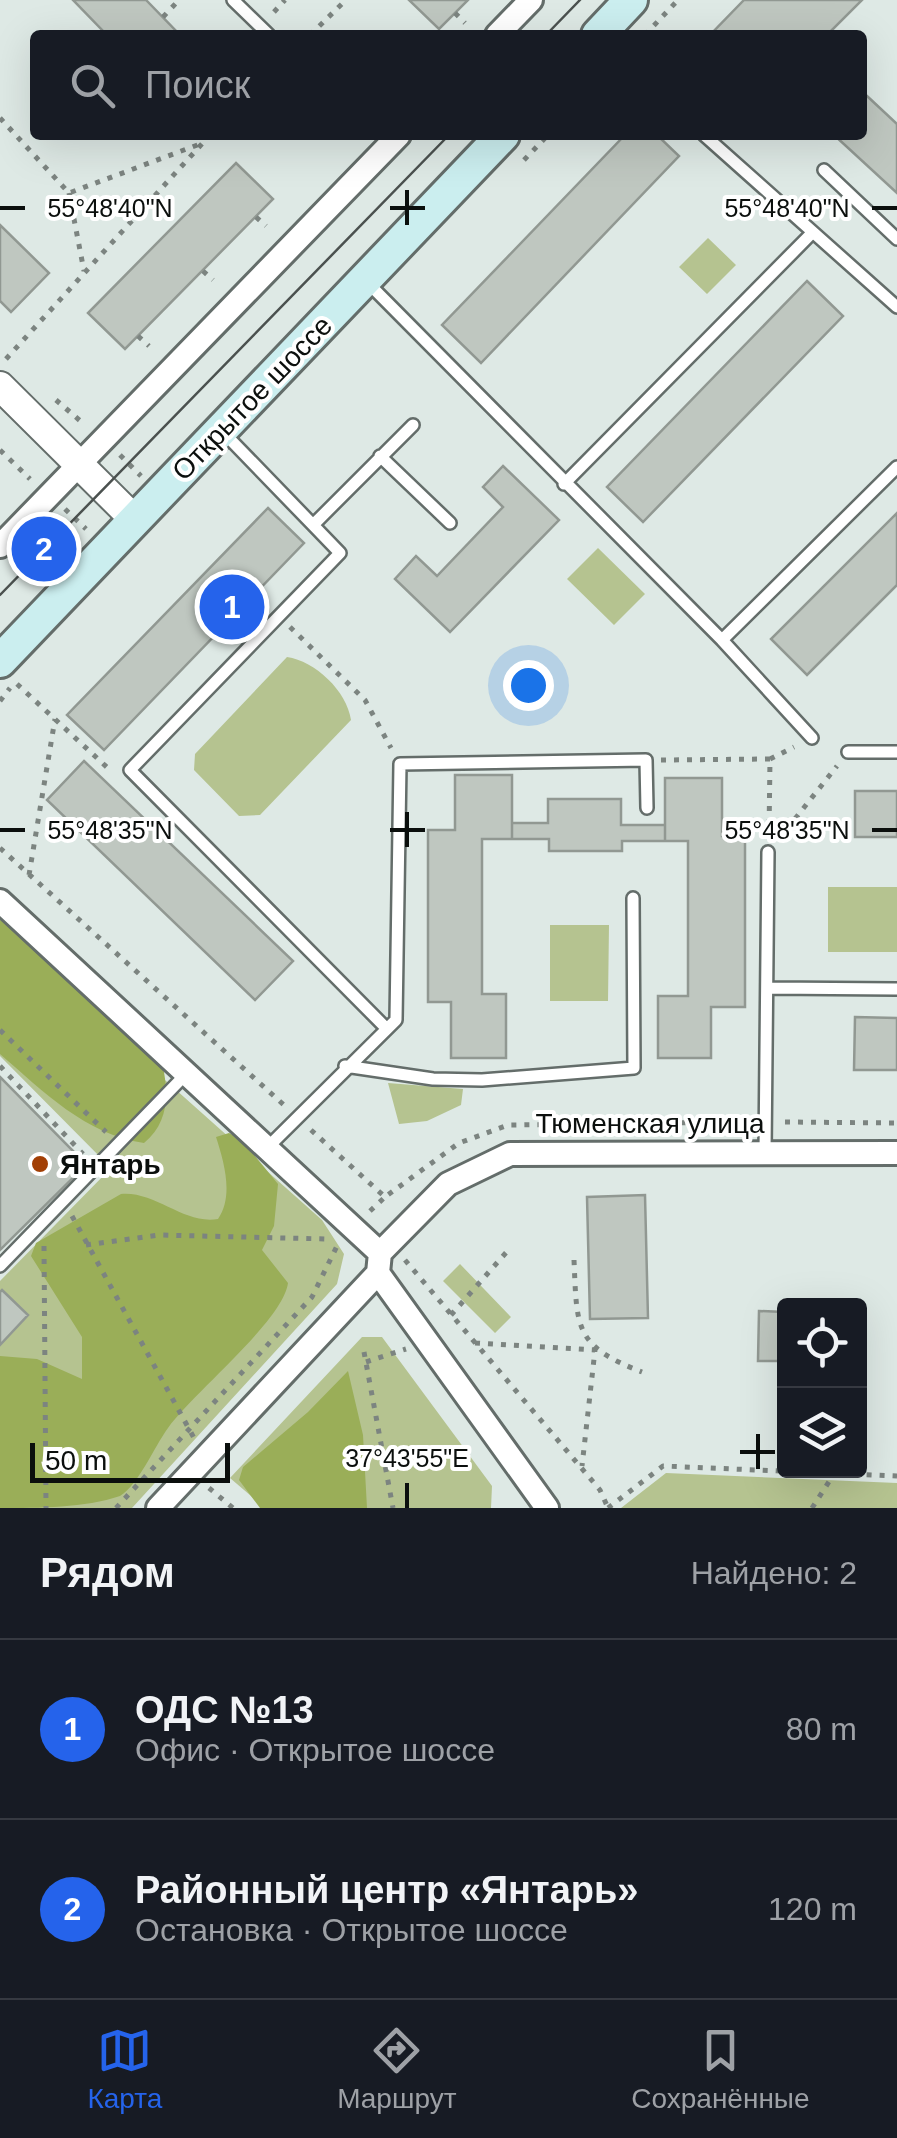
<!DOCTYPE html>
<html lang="ru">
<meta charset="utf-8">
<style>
body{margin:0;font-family:Arial,sans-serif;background:#242831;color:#f1f3f6}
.controls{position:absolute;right:30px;bottom:30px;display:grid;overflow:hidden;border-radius:10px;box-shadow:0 10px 40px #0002}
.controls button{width:90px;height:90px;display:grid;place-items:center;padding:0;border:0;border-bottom:2px solid #363941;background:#171b24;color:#f1f3f6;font:50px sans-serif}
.scale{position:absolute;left:30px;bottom:25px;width:200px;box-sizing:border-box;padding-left:10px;border:5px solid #0b0f0d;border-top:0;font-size:28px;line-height:35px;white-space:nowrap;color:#0b0f0d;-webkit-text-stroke:8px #fff;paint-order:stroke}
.you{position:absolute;left:528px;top:685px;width:35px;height:35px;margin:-25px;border:8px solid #fff;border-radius:50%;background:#1a73e8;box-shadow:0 0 0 15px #1a73e833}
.badge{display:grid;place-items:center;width:65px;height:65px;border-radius:50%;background:#2563eb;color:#fff;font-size:32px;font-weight:700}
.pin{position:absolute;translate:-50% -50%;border:5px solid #fff;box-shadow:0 2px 10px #0006}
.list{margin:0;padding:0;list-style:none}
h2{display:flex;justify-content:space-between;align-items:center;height:130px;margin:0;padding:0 40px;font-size:42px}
h2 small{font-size:32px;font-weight:400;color:#9ea1a6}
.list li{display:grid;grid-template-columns:65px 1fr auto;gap:30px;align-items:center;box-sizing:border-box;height:180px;padding:0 40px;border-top:2px solid #363941}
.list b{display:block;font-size:38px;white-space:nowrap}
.list p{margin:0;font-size:32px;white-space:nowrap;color:#9ea1a6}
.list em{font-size:32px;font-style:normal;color:#9ea1a6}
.icon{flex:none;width:55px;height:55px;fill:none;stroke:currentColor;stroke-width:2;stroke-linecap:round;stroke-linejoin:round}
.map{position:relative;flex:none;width:897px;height:1508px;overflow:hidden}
.search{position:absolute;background:#171b24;box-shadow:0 10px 40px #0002;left:30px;right:30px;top:30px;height:110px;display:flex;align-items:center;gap:25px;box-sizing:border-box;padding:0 35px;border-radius:10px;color:#9ea1a6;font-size:38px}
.sheet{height:490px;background:#171b24}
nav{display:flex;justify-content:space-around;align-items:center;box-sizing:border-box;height:140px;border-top:2px solid #363941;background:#171b24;font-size:28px;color:#9ea1a6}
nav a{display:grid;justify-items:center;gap:5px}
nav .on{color:#2563eb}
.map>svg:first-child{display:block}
.green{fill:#b5c390}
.forest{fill:#9aae58}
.building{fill:#bfc7c0;stroke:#919892;stroke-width:2.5}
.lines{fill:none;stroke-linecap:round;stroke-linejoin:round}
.service-casing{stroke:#646d6a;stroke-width:16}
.minor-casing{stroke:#646d6a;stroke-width:28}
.tertiary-casing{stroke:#646d6a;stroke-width:32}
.secondary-casing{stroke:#646d6a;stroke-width:38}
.path{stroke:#7c8480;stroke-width:5;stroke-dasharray:5 8;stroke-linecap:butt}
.service{stroke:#fff;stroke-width:11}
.minor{stroke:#fff;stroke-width:22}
.tertiary{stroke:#fff;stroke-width:28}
.secondary{stroke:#cbeeef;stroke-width:32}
.tram{stroke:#4b514f;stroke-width:2.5}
.ticks{fill:none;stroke:#0b0f0d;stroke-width:4}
.poi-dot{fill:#a23f05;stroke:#fff;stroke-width:4}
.labels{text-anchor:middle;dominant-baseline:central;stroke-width:8;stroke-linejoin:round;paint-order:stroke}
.street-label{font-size:28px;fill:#0b0f0d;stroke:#fff}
.poi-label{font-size:28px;font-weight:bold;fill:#0b0f0d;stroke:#fff;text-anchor:start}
.ticks-label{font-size:25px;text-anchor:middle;fill:#0b0f0d;stroke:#fff;stroke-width:8;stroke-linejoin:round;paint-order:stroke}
</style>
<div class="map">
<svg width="897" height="1508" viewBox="0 0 897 1508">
<rect width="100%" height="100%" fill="#dee9e5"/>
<path class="green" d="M708 238 736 265 707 294 679 267Z
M598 548 645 594 614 625 567 579Z
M287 657C315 661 347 691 351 720L260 815 239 816 194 770 195 754Z
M828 887H897V952H828Z
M550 925H609L608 1001H550Z
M0 933 322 1220 344 1254 337 1284 132 1508H0V1281L111 1168 0 1056Z
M388 1083 463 1089 461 1105 427 1121 399 1124Z
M460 1264 511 1317 495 1333 443 1281Z
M362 1337H382L492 1486 491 1508H265L230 1478Z
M666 1473 897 1483V1508H621Z"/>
<path class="forest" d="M0 920 10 922 163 1067C169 1096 168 1123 144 1143 85 1134 44 1092 0 1054Z
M229 1133 241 1139 278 1184 274 1226 262 1250 288 1283C283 1321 193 1393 168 1428 154 1447 139 1484 120 1496 85 1508 39 1508 0 1508V1356L37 1359 82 1379V1337L31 1256 36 1243 121 1194C156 1191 184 1225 218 1219 234 1196 224 1162 216 1137Z
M348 1371 363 1435 367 1508H260L239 1480 243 1467 308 1412Z"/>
<path class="building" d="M73 0H146L180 35H107Z
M409 0H468L439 29Z
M744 0H862L827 35H710Z
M867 96 897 124V193L834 135H862V102Z
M625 135H657L679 156 481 363 442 325Z
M236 163 273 199 125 349 88 313Z
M0 225 49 273 11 312 0 301Z
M807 281 843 316 643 522 607 487Z
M503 466 559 520 450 632 395 579 416 556 437 576 503 507 483 487Z
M268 508 304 543 104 750 67 715Z
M897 513V585L807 675 771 639Z
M84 761 293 961 255 1000 47 800Z
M455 775H512V839H482V994H506V1058H451V1002H428V830H455Z
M665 778H722V836H745V1007H711V1058H658V996H688V841H665Z
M855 791H897V837H855Z
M548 799H621V825H665V841H622V851H549V839H512V823H548Z
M855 1017 897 1018V1070H854Z
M0 1077 80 1158V1171L0 1250Z
M645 1195 648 1318 590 1319 587 1197Z
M2 1290 28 1315 0 1345V1292Z
M759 1311 784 1312V1361H758Z"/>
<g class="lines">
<g class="service-casing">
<path id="service" d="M233 0 269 35
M704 135 897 307
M824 170 897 239
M368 283 722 640 812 738
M223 432 313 525 413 425
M380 456 450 523
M564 484 812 233
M313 525 340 553 130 770 387 1029
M722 640 897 467
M848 752H897
M768 988 897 989
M345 1066 433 1079 482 1080 634 1068 633 898
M269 1146 396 1020 400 764 646 760 647 808
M765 1152 768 852
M0 1266 187 1073"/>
</g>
<g class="minor-casing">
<path id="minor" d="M497 35 531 0
M0 546 399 135
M0 901 380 1253
M378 1273 547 1508
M158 1508 378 1273 380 1253 448 1184 510 1154 897 1153"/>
</g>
<g class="tertiary-casing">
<path id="tertiary" d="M0 386 135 520"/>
</g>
<g class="secondary-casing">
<path id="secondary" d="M598 35 631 0
M0 661 503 135"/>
</g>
<path class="path" d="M274 12 285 0
M455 13 465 23
M163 17 179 0
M310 35 346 0
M645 35 678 0
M0 118 69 193 200 144
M524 160 548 135
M69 193 84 271
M256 217 266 226
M203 271 213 280
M138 336 149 346
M6 359 210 135
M56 400 85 425
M0 450 30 479
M120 455 141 476
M65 509 86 529
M290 627 365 700 391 748
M17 684 111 771
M0 701 10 688
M770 759 794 747
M661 760 770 759 769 834
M779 839 837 766
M0 848 285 1106
M29 875 55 719
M0 1030 106 1132
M0 1066 83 1154
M785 1122 897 1123
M311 1130 385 1197 459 1143 508 1125 749 1122
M370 1211 385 1197
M72 1216 194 1438
M86 1245 159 1235 327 1239
M44 1246 46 1508
M405 1260 600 1490 608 1508
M574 1260C577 1328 574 1346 642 1372
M451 1315 511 1247
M475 1343 595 1350 582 1466
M364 1352 393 1508
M366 1362 406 1349
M209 1488 233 1508
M116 1508 312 1297 337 1246
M608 1508 663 1466 897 1476
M812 1508 834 1474"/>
<use href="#service" class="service"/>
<use href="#minor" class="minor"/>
<use href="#tertiary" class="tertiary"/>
<use href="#secondary" class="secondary"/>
<path class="tram" d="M546 35 580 0
M0 595 449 135"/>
</g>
<path class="ticks" d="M407 190V225M0 208H25M390 208H425M872 208H897M407 812V847M0 830H25M390 830H425M872 830H897M758 1434V1469M740 1452H775M407 1483V1508"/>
<circle class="poi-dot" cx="40" cy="1164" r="10"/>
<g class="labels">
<g class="street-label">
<text transform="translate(252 398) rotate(-46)">Открытое шоссе</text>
<text x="650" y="1123">Тюменская улица</text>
</g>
<g class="poi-label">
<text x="60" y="1164">Янтарь</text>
</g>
</g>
<g class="ticks-label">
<text x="110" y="217">55°48'40"N</text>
<text x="787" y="217">55°48'40"N</text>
<text x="110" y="839">55°48'35"N</text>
<text x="787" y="839">55°48'35"N</text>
<text x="407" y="1467">37°43'55"E</text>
</g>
</svg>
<div class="controls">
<button><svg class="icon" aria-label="locate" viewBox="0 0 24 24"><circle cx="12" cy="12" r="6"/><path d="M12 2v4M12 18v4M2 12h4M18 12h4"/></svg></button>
<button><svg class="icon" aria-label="layers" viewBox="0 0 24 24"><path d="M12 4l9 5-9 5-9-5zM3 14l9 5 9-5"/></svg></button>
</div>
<div class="scale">50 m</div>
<div class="you"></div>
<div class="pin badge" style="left:232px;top:607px">1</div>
<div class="pin badge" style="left:44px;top:549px">2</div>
<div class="search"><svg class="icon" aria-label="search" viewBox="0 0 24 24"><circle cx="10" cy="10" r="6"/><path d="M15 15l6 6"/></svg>Поиск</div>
</div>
<section class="sheet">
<h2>Рядом<small>Найдено: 2</small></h2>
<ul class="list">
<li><span class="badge">1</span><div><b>ОДС №13</b><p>Офис · Открытое шоссе</p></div><em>80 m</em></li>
<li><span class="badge">2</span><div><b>Районный центр «Янтарь»</b><p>Остановка · Открытое шоссе</p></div><em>120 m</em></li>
</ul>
</section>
<nav>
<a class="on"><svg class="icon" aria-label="map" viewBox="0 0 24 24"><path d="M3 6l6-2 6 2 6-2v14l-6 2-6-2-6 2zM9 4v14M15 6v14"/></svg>Карта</a>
<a><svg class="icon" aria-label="directions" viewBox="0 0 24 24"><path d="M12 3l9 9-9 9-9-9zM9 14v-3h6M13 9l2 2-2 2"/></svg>Маршрут</a>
<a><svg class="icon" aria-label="saved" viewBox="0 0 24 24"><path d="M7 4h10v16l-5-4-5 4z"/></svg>Сохранённые</a>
</nav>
